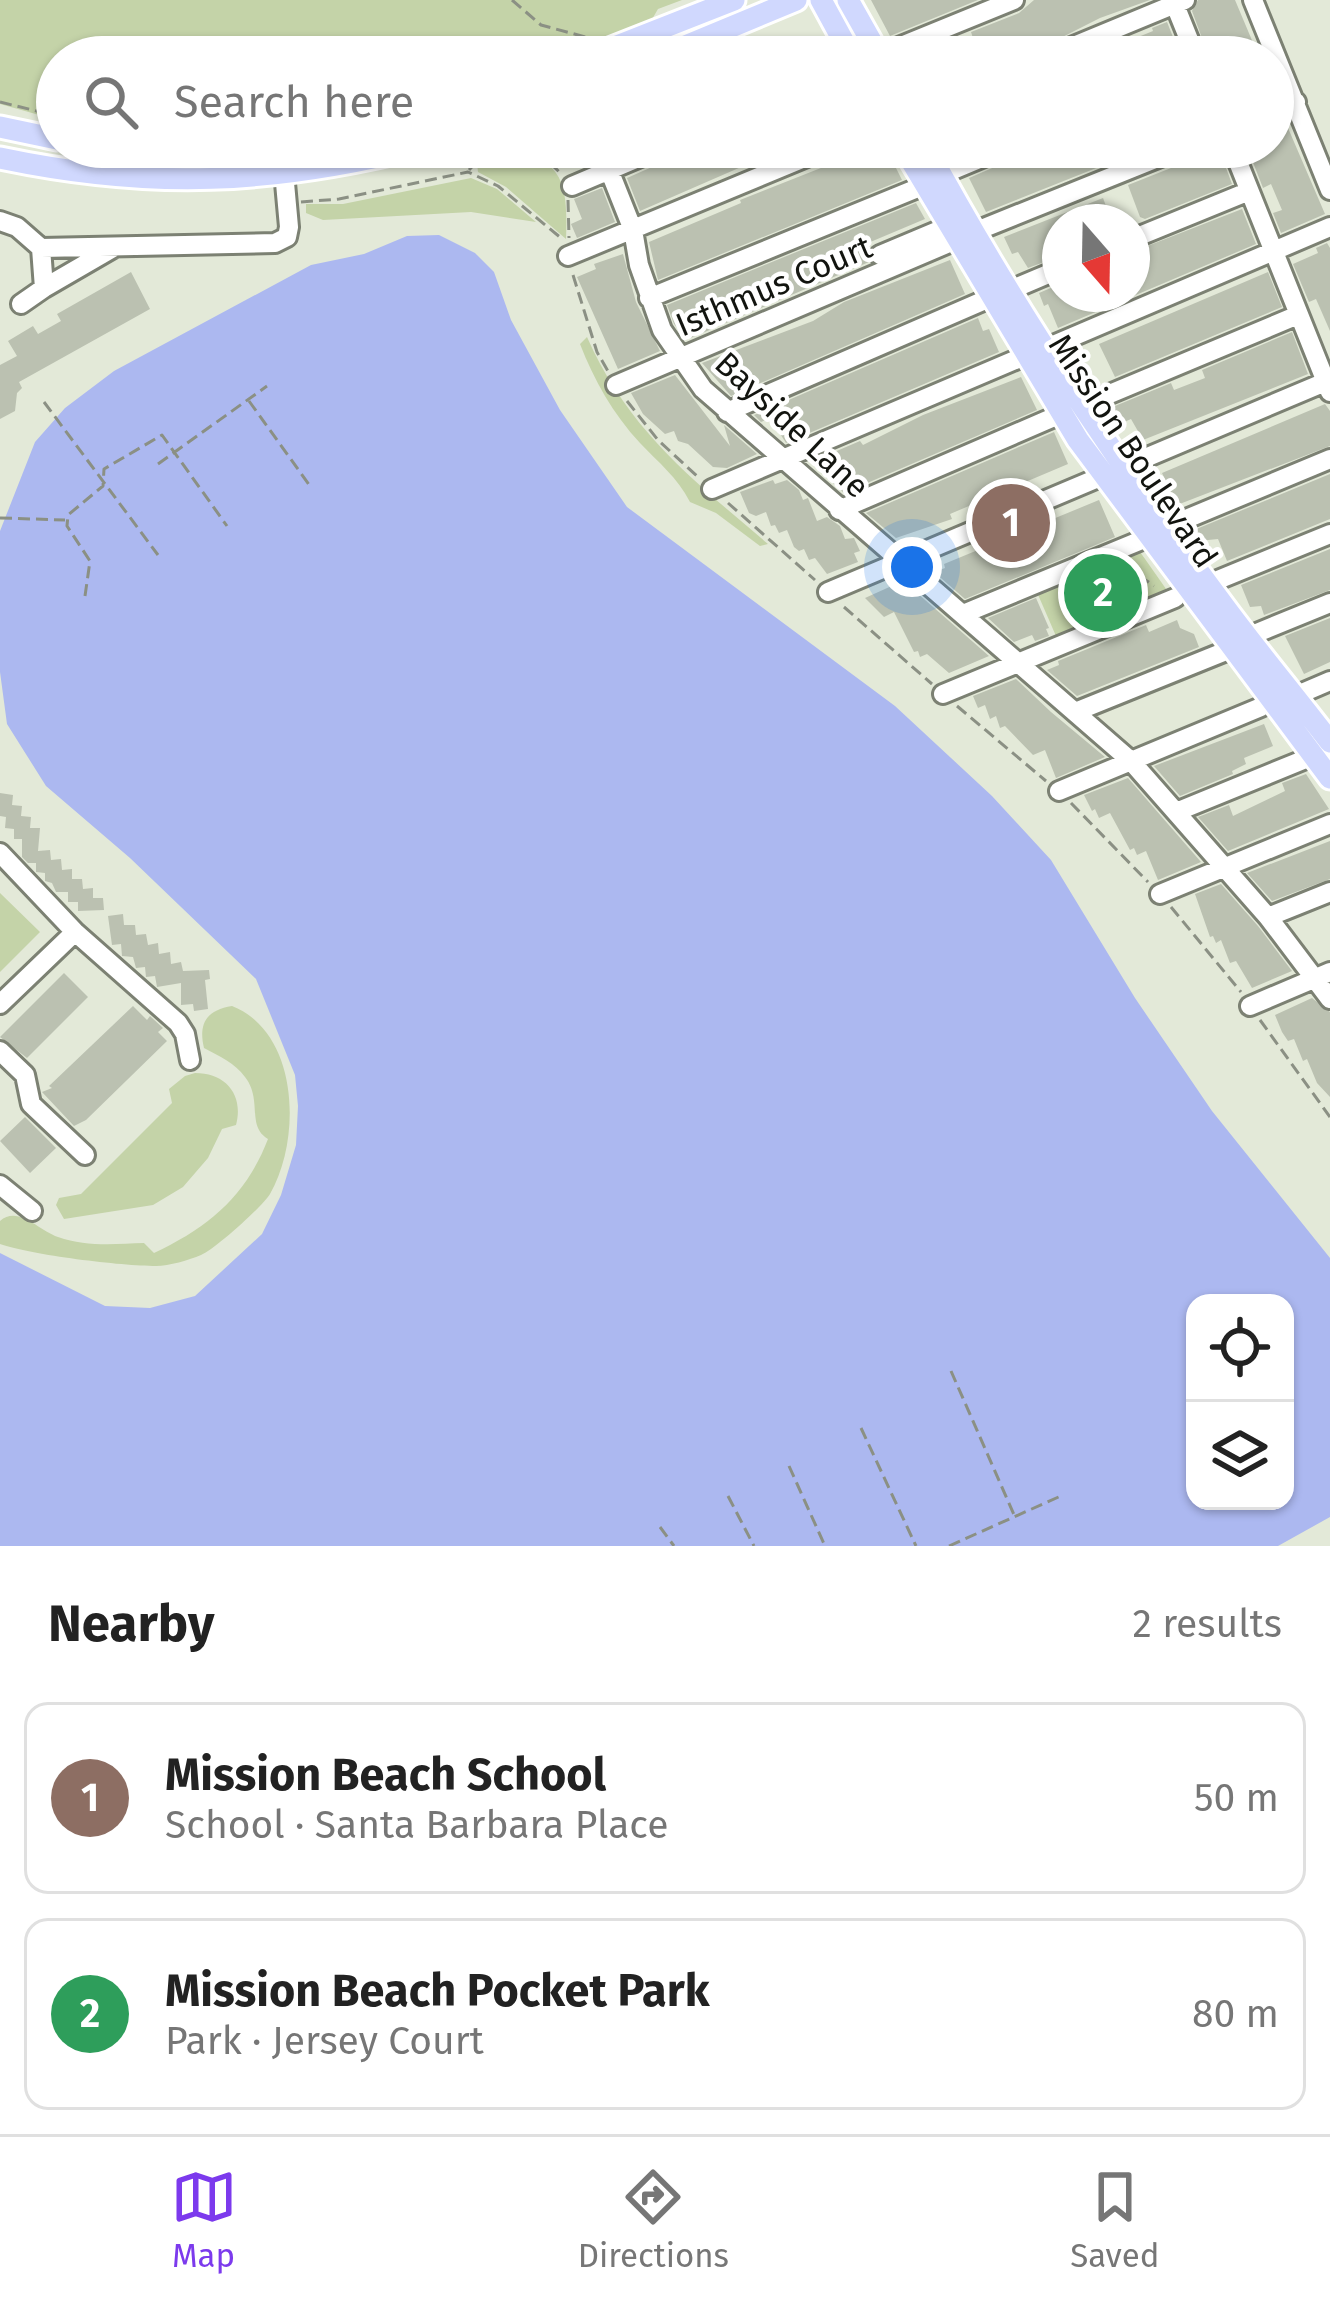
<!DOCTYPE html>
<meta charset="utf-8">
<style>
body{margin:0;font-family:"Fira Sans",sans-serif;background:#f2f2f2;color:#222}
.controls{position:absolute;right:36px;bottom:36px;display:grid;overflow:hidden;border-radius:24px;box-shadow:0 3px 9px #0004}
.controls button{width:108px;height:108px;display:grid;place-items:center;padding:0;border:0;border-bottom:3px solid #e0e0e0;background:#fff;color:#222;font:60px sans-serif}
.compass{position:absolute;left:1042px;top:204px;width:108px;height:108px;border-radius:50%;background:#fff;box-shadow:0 3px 9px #0004;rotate:160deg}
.you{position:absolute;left:912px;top:567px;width:42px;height:42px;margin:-30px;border:9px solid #fff;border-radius:50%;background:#1a73e8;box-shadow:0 0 0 18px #1a73e833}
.badge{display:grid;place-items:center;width:78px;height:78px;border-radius:50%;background:#7c3aed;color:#fff;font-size:39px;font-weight:700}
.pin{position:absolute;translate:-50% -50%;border:6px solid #fff;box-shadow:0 3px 12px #0006}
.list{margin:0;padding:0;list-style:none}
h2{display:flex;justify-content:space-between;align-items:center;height:156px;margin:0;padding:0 48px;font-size:51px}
h2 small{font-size:39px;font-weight:400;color:#767676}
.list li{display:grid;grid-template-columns:78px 1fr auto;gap:36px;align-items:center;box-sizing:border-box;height:192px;margin:0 24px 24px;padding:0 24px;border:3px solid #e0e0e0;border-radius:24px}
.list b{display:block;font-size:45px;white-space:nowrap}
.list p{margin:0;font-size:39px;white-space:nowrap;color:#767676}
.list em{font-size:39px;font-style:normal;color:#767676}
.icon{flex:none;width:66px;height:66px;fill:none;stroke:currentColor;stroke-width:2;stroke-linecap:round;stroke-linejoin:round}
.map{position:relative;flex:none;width:1330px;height:1546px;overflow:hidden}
.search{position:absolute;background:#fff;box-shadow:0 3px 9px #0004;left:36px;right:36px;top:36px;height:132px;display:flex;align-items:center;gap:30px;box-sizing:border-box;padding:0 42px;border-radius:66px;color:#767676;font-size:45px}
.sheet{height:588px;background:#fff}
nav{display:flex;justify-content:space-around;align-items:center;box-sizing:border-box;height:168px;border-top:3px solid #e0e0e0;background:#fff;font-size:33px;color:#767676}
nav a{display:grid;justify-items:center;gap:6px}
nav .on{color:#7c3aed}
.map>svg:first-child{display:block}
.green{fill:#c4d3a8}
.water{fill:#acb8f0;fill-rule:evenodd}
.building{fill:#bbc1b1}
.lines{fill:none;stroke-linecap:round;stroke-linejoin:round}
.minor-casing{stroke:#7c8173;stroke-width:24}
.major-casing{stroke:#fff;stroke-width:27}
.path{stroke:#8b9084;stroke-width:3;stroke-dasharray:12 6;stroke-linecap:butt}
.minor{stroke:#fff;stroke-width:18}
.major{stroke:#d0d8fe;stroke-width:21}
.labels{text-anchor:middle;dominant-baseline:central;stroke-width:9;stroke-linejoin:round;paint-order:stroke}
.street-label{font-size:33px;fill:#12140f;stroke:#fff}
</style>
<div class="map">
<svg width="1330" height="1546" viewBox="0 0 1330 1546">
<rect width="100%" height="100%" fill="#e3e9d8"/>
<path class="green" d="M0 0H682L658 9 651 21 553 57H57V120L0 104Z
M506 151C565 156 568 187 566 239L506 187 478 172 477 163Z
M471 178 497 189 536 222 471 212 323 220 306 213V204H343Z
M587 337C628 430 693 480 768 544L760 546 716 513 690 502C677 477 659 463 640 443 613 414 594 380 580 344Z
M1138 549 1171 596 1059 643 1036 590Z
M0 893 40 932 0 972Z
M232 1006C299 1032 302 1139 270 1194 263 1206 214 1250 201 1255 189 1260 169 1266 156 1266 122 1266 31 1255 0 1244V1221C18 1205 38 1230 58 1237 86 1247 115 1244 144 1243L154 1253C209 1227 246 1196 268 1139 246 1126 263 1100 245 1077 235 1063 219 1056 204 1048 198 1023 207 1010 232 1006Z
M195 1073C226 1073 244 1095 236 1125L222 1129 208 1158 183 1187 153 1205 64 1219 56 1205 59 1198 81 1194 172 1103 169 1089 185 1076Z"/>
<path class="water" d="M439 235 475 253 494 272 511 320 560 410 627 507 895 706 992 796 1051 860 1135 998 1212 1111 1330 1258V1517L1278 1546H0V1253L105 1306 150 1308 195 1296 262 1234 281 1195 296 1145 298 1106 295 1075 256 979 130 858 46 786 7 724 0 672V531L35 442 65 408 114 371 311 265 364 254 407 236ZM1195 1303H1285V1501H1195Z"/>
<path class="building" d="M871 0H978L890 36Z
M1034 0H1150L1100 18 1023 57H910L945 43 949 51 974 41 971 32 1019 13Z
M1198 0H1235L1259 57H1209L1192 11Z
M1167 22 1181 57H1089L1153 31 1152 28Z
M1285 121 1325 214 1281 233 1273 213 1282 210 1271 184 1263 188 1247 147H1273V124Z
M677 147H785V148L640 211 627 178 670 159Z
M874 147 887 150 902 180 658 280 649 242 741 203 740 200Z
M1031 147H1149L986 212 969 178 1013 159Z
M1219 149 1232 184 1145 219 1140 217 1128 185Z
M602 188 615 222 577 238 571 224 582 219 574 199Z
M1103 198 1112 222H1060V256L1028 268 1018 252 1012 254 1004 237Z
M916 203 925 219 868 243 869 262 686 340 674 324 667 305Z
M1242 209 1256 244 1058 328 1048 304 1044 306 1039 293 1060 284V294H1132V252Z
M1327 243 1330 248V331L1316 299 1309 302 1293 264 1318 253 1316 248Z
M623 254 636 302 660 351 618 369 577 277 596 269 594 264Z
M950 260 965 294 731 396 702 363 813 321 844 302Z
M131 272 150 309 19 382 22 388 17 393 15 411 0 419V365L17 356 8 341 33 326 38 334 61 321 57 314Z
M1268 272 1282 307 1115 377 1099 344Z
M978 318 983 331 989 329 999 352 786 443 770 418 761 422 754 415Z
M1292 332 1308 374 1143 440 1131 419 1120 424 1110 408 1171 383 1174 390 1205 378 1202 370Z
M675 375 730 446 724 425 757 454 727 468 713 467 688 444 678 441 674 431 665 434 643 414 631 393Z
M1021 377 1037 410 844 493 825 476 818 459 860 441 863 445 923 415Z
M1325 404 1330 411V446L1177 505 1162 473Z
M1054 432 1068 464 950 514 952 519 896 538 866 513Z
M1330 474V519L1227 561 1218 539 1198 541 1194 530Z
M773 480 775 484 787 480 799 490 803 500 808 498 817 521 827 517 840 526 845 539 854 538 860 551 854 553 858 562 827 574 815 558 809 560 804 549 799 551 794 547 787 530 779 533 775 525 771 526 766 512 756 516 749 513 740 492Z
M1099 500 1115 537 965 599 934 572 945 568 944 564Z
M1330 549V590L1264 615 1261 606 1250 607 1241 585Z
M896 584 904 590 908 585 989 656 949 673 927 654 920 657 918 651 914 652 894 612 884 617 865 598Z
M1071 584 1093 597 1099 608 1095 615 1083 616 1059 601Z
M1036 598 1049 628 1046 629 1049 636 1035 641 1032 635 1014 642 988 618Z
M1330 618V662L1304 674 1285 636Z
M1177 620 1180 628 1194 634 1199 647 1077 696 1047 670 1059 665 1058 661 1146 625 1149 632Z
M1016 679 1051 712 1105 757 1056 778 1045 750 1033 755 1005 726 1000 728 996 716 990 719 985 705 978 708 973 696Z
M1264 724 1273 746 1244 758 1246 764 1232 771 1233 774 1180 796 1154 766Z
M1306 774 1329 809 1228 851 1198 817 1229 805 1233 816 1285 791 1282 783Z
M1128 778 1201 862 1158 880 1146 851 1137 855 1134 848 1130 850 1110 813 1099 818 1095 809 1092 811 1084 795Z
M0 793 13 795 12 805 22 806 21 816 31 817 30 828H40L38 851 50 850 51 860 61 859 62 870 72 869V879H82L83 889 93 888V898H103L104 910 78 911V902H68V892H56L52 883 45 881V873L36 872V863H28L22 857V839H14V829L5 828 6 817 0 816Z
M1330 841V879L1272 901 1247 873Z
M1221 884 1258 926 1292 971 1252 988 1236 961 1230 963 1221 940 1216 943 1213 936 1210 937 1195 894Z
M123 914 124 925H135L136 935 146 934 148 945 158 943 159 954 170 952 171 964 181 962 183 971 209 970 210 979 205 980 208 1009 194 1011 193 1004 181 1005V983L157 987 155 976 146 977 145 967 136 968 133 957 122 956 121 944 112 945 108 916Z
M64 973 88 997 27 1058 0 1037Z
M1312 998 1330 1012V1097L1317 1083 1307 1059 1303 1061 1294 1039 1288 1041 1282 1032 1275 1015Z
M133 1006 147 1020 150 1016 163 1028 158 1032 167 1041 86 1120 74 1126 42 1092 52 1088 49 1086Z
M25 1117 56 1148 30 1173 0 1141Z"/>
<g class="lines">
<g class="minor-casing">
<path id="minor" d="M1173 0 1196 57
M1253 0 1330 190
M879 55 1014 0
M711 56 715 57
M794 57 817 48 838 52 847 47
M1047 57 1185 0
M1273 111 1296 102
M600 147 633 230 639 265 662 330 703 389 1131 761 1268 917 1330 999
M1232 147 1330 392
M941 175 1008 147
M572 186 664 147
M0 221 17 227 41 248 275 243 287 237 289 227 283 161
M974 232 1185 147
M1132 239 1247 192
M880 255 949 226
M568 256 831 147
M44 288 113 248
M1008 291 1060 269
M649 298 925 185
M21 304 44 288 41 248
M1044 349 1330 227
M616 385 956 240
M1081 406 1298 315
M727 412 992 297
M712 489 1027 355
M839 510 1061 414
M1167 527 1330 459
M1208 584 1330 534
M828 592 1330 380
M963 614 1149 537
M1247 637 1330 603
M943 694 1175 598
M1295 696 1330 681
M1075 712 1231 649
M1059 791 1261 707
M1176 812 1313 756
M0 853 75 932 178 1023 185 1034 190 1060
M1160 894 1330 824
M1268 917 1330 892
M0 1004 75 932
M1250 1006 1330 972
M0 1051 25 1075 31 1104 85 1155
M0 1185 32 1211"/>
</g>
<g class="major-casing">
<path id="major" d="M821 0 852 57
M848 0 880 57
M589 57 734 0
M659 57 796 0
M0 127 57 139
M106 147 228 155 304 147
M903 147 1078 440 1330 778
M926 147C1013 308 1114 459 1224 606 1258 652 1295 696 1330 742
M0 158C152 190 271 184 421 147"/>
</g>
<path class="path" d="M512 0 541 25 589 38
M0 102 57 116
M481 154C513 146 539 149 561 174
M469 170 491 147
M568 200 569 238
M301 202 339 199 468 172 498 186 561 238
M573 275 597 352 609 373
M249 401 310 486
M627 401 658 440 698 477
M44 402 158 555
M158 464 267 386
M728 503 815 580
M0 518 65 520
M85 596 90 561 67 526 68 515 103 486 104 469 162 435 227 526
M844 607 932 684
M1073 621C1080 582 1121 558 1154 586
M957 706 1046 781
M1071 803 1148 882
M1171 907 1241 992
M1260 1020 1330 1117
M951 1371 1015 1517
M861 1428 916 1546
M789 1466 825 1546
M728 1496 754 1546
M660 1527 674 1546
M949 1546 1063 1495"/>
<use href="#minor" class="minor"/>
<use href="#major" class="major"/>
</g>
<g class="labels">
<g class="street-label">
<text transform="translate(774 286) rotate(-23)">Isthmus Court</text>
<text transform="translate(792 425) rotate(43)">Bayside Lane</text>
<text transform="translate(1133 451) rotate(56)">Mission Boulevard</text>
</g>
</g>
</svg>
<div class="controls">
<button><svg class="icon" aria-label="locate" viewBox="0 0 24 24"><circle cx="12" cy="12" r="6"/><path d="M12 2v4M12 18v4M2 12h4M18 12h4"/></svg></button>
<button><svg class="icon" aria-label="layers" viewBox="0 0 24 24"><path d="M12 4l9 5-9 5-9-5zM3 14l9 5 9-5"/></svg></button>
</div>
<svg class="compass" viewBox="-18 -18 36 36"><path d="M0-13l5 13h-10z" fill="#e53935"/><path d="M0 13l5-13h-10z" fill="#767676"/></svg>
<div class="you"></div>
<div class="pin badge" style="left:1011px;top:523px;background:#8d6e63">1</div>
<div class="pin badge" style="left:1103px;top:593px;background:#2e9e5b">2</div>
<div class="search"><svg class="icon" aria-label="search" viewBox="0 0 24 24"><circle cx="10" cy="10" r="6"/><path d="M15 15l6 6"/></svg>Search here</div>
</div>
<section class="sheet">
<h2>Nearby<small>2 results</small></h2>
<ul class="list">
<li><span class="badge" style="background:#8d6e63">1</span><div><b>Mission Beach School</b><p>School · Santa Barbara Place</p></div><em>50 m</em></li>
<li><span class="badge" style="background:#2e9e5b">2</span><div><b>Mission Beach Pocket Park</b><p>Park · Jersey Court</p></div><em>80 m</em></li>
</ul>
</section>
<nav>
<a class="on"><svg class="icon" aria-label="map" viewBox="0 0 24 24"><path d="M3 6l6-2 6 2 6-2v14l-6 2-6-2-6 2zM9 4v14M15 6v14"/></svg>Map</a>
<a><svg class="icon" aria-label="directions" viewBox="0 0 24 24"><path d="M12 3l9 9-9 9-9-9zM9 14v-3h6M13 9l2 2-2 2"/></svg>Directions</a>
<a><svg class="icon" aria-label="saved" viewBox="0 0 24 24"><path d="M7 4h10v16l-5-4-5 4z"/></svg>Saved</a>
</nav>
